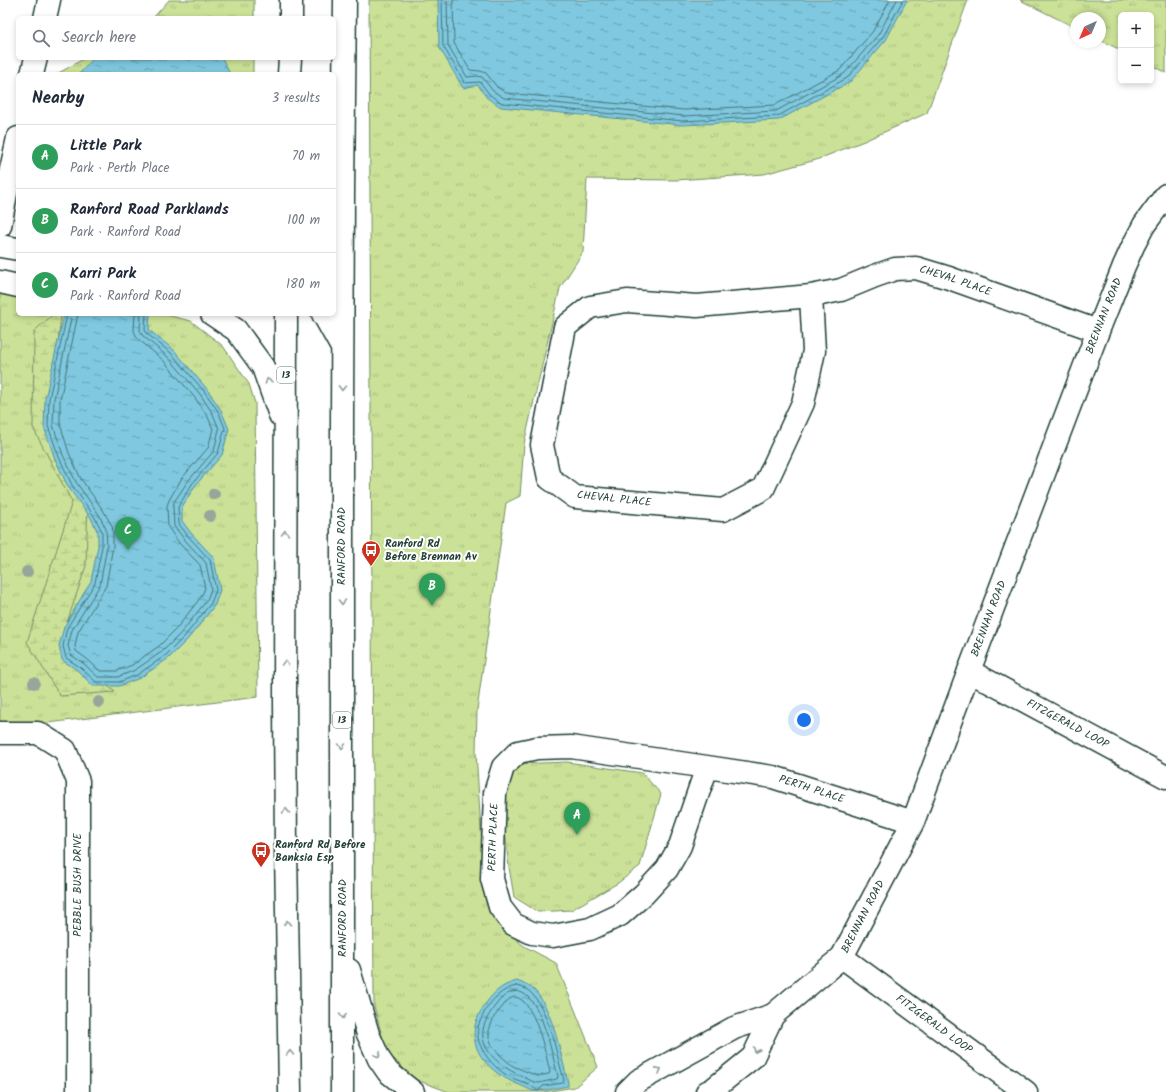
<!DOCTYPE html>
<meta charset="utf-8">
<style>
body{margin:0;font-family:Kalam,sans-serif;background:#f6f6f7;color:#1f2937}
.controls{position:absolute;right:12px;top:12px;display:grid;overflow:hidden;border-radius:6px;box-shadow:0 2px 6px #0003}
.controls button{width:36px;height:36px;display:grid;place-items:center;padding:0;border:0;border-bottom:1px solid #e0e1e3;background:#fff;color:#1f2937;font:20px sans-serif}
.compass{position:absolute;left:1070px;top:12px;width:36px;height:36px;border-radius:50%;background:#fff;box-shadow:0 2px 6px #0003;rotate:224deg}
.you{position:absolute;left:804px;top:720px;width:14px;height:14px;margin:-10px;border:3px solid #fff;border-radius:50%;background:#1a73e8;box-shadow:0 0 0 6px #1a73e833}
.badge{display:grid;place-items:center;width:26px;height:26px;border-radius:50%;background:#111827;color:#fff;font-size:13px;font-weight:700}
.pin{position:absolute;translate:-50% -33px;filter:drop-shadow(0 1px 2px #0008)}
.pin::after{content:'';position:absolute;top:21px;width:14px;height:12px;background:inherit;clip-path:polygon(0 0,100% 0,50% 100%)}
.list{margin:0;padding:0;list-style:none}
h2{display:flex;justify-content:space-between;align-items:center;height:52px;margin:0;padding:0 16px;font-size:17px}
h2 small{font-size:13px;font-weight:400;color:#747a83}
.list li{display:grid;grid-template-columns:26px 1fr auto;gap:12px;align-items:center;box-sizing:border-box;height:64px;padding:0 16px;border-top:1px solid #e0e1e3}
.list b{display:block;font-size:15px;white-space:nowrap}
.list p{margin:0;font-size:13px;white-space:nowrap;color:#747a83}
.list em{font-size:13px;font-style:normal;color:#747a83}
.icon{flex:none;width:22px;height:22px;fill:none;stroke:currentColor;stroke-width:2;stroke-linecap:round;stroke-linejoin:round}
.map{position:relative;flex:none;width:1166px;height:1092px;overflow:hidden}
.search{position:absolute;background:#fff;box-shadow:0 2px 6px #0003;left:16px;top:16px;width:320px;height:44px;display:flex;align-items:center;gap:10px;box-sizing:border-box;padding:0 14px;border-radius:6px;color:#747a83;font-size:15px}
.panel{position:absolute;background:#fff;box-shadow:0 2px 6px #0003;left:16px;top:72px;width:320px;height:244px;border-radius:6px}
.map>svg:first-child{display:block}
.grass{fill:url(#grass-tufts);stroke:#758f66}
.wetland{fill:url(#wetland-marsh);stroke:#758f66}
.water{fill:url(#water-ripples);stroke:#59909b}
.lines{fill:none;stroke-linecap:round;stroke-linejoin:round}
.shore{stroke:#457578;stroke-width:1}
.minor-casing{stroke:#1f3d34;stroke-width:25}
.major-casing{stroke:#1f3d34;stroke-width:25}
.minor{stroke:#fff;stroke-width:22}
.major{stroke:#fff;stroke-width:22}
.tree{fill:#96a69a}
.oneway{stroke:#8f9e9a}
.labels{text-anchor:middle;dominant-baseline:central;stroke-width:4;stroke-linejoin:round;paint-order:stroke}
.shield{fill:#fff;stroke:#627771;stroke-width:1}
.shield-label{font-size:10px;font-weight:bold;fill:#1f3d34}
.street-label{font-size:11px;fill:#1f3d34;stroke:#fff}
.poi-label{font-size:11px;font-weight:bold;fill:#1f3d34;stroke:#fff;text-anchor:start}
</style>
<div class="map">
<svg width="1166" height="1092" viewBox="0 0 1166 1092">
<defs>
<pattern id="grass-tufts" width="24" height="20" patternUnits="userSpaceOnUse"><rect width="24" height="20" fill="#cbe197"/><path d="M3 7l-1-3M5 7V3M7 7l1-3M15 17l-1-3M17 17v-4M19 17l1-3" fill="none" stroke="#aec283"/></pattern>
<pattern id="wetland-marsh" width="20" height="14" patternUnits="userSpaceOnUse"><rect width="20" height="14" fill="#cbe197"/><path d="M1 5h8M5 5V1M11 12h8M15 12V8" fill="none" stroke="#aec283"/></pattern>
<pattern id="water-ripples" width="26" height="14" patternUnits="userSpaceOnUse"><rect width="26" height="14" fill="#7fc8df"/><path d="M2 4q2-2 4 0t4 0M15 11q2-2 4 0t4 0" fill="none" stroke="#67a4b6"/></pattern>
</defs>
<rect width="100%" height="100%" fill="#fff"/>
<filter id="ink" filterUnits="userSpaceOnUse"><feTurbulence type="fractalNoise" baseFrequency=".025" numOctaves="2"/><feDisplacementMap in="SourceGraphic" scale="8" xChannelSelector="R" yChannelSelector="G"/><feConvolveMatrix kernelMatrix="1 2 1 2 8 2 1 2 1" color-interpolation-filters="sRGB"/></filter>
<g filter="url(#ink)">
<path class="grass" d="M169 0H254V18H153Z
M369 0H968L927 113 864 141 816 160 764 174 676 180 587 179 583 252 560 288 524 444 520 496 506 503 477 710 476 752 485 893 496 923 524 946 556 963 598 1067 575 1087 544 1092H449L414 1079 386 1051 374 1006Z
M1020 0H1166V73L1151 65V15H1121V50L1100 40V18H1076V28Z
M85 58H253V74H57Z
M0 288 18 293V314H162L191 321 223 346 249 384 255 403 258 697 40 724 0 725Z
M567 762 642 773 661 794 640 866 618 883 571 910 538 912 514 897 509 867 502 804 515 764Z"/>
<path class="wetland" d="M54 314H61L51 412 88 497 86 566 59 646 115 692 60 696 27 642 72 502 33 428 34 331Z"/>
<path class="water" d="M438 0H907L886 40 850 82 779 120 683 125 501 107 487 98 478 85 463 88 439 47Z
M94 58H222L230 74H79Z
M64 314H150L149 330 174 350 207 389 221 410 229 429 222 455 195 486 182 507V521L191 533 214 558 220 590 215 605 188 639 169 658 140 678 119 686H93L77 670 62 660 59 646 64 627 91 581 98 546V533L91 518 68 487 55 459 44 427 45 399Z
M517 981C524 984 531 986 536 992 553 1011 561 1056 568 1082V1086C561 1087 540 1092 534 1091 529 1090 523 1086 517 1084 482 1069 459 1039 486 1003 495 991 502 985 517 981Z"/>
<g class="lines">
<path class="shore" d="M442 0 443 46 465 83 480 82 490 95 502 103 683 121 778 116 847 78 883 37 903 0
M447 0 448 45 467 77 477 76 482 77 493 91 504 98 684 116 776 111 844 74 878 35 897 0
M453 0 454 43 470 70 480 71 486 73 497 87 506 93 684 110 775 105 840 70 873 31 890 0
M67 314 49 399 48 426 59 457 72 485 94 516 102 531V546L95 583 67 628 63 646 66 658 80 667 96 682H119L137 675 166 655 185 636 211 603 216 590 210 560 188 536 179 524 178 507 192 484 218 453 225 428 218 411 204 391 171 353 146 333 145 330 146 314
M72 314 54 399 53 425 63 455 76 482 98 513 106 529 107 546 100 585 72 630 68 646 71 655 83 663 98 677H118L135 670 163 651 181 633 207 600 211 589 206 563 184 539 174 526 173 507 174 502 188 481 214 451 219 429 213 414 200 394 168 357 142 335 140 330 141 314
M78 314 60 400V424L69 453 81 479 103 510 112 526 113 532V546L106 586 78 632 75 646 76 651 87 659 100 671H117L132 665 159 646 176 629 201 597 205 588 200 565 179 543 168 527 167 506 169 500 182 478 208 448 213 429 208 417 195 398 164 361 137 338 134 331 135 314
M516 986C522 987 528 989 532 994 549 1011 557 1057 564 1080L563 1083 543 1086 539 1090 537 1091C531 1083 518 1081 510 1077 494 1069 474 1046 478 1027 479 1023 482 1017 484 1013 491 1000 502 989 516 986Z
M517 991C521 992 525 994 528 997 544 1012 552 1055 558 1076L557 1079C551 1080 544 1082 539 1083 534 1083 526 1078 522 1076 504 1069 480 1052 483 1030 484 1022 490 1013 495 1006 501 998 507 992 517 991Z
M514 997C534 996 546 1056 550 1072L549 1074 537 1076 513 1066 502 1057 492 1046 489 1037V1030L494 1017 508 1000Z"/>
<g class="minor-casing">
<g id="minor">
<path d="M45 18 49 0"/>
<path d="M32 74 36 58"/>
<path d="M0 226 8 183 18 138"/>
<path d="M0 246 18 249"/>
<path d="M0 282 18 286"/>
<path id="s1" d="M811 296 814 351 803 403 763 489 723 510 575 497 549 478 542 445 565 327 590 307 627 301 697 306 811 296 841 290 875 276 895 269 916 268 949 278 1098 331"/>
<path id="s2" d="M969 671 1166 777"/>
<path d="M0 733H38L65 750 78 781V1092"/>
<path id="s3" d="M707 767 680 846 667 869 644 894 620 915 590 929 553 936 532 933 513 924 500 907 492 879 495 793 503 767 518 752 537 748 571 747 707 767 773 777 913 822"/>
<path id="s4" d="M842 957 1026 1092"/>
<path id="s5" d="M627 1092 638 1081 734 1028 773 1015 842 957 913 822 969 671 1098 331 1124 266 1133 246 1144 225 1166 195"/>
<path d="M707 1092 712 1090 753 1057 773 1015"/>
</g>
</g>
<g class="major-casing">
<path id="major" d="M291 18V0
M289 74 290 58
M212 314 236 330 263 367 280 415
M286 314 285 702 286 850 290 1092
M323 314 326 319 341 346
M349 970 368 1034 379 1059 388 1072 413 1092
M342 1092V421L343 193 345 0"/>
</g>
<use href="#minor" class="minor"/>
<use href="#major" class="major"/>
</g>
<g class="tree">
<circle cx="214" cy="494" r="6"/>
<circle cx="210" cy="516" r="6"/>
<circle cx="27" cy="572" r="6"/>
<circle cx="34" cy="683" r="6"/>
<circle cx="99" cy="702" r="6"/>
</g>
<defs><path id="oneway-chevron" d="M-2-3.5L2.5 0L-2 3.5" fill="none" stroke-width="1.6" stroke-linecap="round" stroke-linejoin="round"/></defs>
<g class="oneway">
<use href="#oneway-chevron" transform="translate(268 381) rotate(-109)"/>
<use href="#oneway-chevron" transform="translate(342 388) rotate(91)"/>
<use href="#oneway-chevron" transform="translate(285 533) rotate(-90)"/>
<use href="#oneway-chevron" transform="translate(342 602) rotate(90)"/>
<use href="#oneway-chevron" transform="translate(285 663) rotate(-90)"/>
<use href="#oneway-chevron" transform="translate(342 746) rotate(90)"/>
<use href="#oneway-chevron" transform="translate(286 811) rotate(-90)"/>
<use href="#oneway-chevron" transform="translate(287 923) rotate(-91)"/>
<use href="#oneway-chevron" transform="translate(343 1016) rotate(90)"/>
<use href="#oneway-chevron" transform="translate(756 1050) rotate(115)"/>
<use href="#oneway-chevron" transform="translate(290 1053) rotate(-91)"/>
<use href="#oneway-chevron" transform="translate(378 1055) rotate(65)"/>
<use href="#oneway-chevron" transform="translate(659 1070) rotate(-29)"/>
</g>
</g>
<defs>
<g id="bus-pin" transform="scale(1)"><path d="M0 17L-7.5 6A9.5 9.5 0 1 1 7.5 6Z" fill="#c8321e" stroke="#fff"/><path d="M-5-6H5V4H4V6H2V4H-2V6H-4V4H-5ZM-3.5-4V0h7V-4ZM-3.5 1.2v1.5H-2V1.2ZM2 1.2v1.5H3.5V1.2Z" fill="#fff"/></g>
</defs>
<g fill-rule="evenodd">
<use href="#bus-pin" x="371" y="550"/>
<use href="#bus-pin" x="261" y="851"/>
</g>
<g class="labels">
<g class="shield">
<rect x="277" y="367" width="18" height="16" rx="3"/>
<rect x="333" y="712" width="18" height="16" rx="3"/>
</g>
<g class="shield-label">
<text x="286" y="375">13</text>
<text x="342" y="720">13</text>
</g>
<g class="street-label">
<text stroke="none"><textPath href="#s1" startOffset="988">CHEVAL PLACE</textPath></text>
<text stroke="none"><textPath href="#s5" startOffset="950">BRENNAN ROAD</textPath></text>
<text transform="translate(614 499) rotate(6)">CHEVAL PLACE</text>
<text transform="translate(342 546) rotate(-90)">RANFORD ROAD</text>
<text stroke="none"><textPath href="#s5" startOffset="626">BRENNAN ROAD</textPath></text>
<text stroke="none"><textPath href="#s2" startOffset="112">FITZGERALD LOOP</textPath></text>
<text stroke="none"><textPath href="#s3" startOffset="772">PERTH PLACE</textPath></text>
<text stroke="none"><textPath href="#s3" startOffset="381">PERTH PLACE</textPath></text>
<text transform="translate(78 885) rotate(-90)">PEBBLE BUSH DRIVE</text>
<text stroke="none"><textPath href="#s5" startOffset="302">BRENNAN ROAD</textPath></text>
<text transform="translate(343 918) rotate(-90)">RANFORD ROAD</text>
<text stroke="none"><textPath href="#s4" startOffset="114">FITZGERALD LOOP</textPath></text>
</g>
<g class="poi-label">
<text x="385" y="544">Ranford Rd<tspan x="385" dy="13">Before Brennan Av</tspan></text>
<text x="275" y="845">Ranford Rd Before<tspan x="275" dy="13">Banksia Esp</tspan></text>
</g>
</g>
</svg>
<div class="controls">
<button>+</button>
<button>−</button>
</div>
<svg class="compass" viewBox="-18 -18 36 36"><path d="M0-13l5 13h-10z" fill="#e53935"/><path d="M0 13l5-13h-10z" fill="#747a83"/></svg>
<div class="you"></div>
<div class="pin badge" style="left:577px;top:835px;background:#2e9e5b">A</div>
<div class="pin badge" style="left:432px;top:606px;background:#2e9e5b">B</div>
<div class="pin badge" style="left:128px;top:550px;background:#2e9e5b">C</div>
<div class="search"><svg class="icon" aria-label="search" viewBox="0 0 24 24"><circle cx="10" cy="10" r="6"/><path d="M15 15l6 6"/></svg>Search here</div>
<section class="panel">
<h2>Nearby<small>3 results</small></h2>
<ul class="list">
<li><span class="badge" style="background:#2e9e5b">A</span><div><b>Little Park</b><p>Park · Perth Place</p></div><em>70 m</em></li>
<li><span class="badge" style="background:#2e9e5b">B</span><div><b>Ranford Road Parklands</b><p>Park · Ranford Road</p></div><em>100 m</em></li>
<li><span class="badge" style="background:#2e9e5b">C</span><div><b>Karri Park</b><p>Park · Ranford Road</p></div><em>180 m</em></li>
</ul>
</section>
</div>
